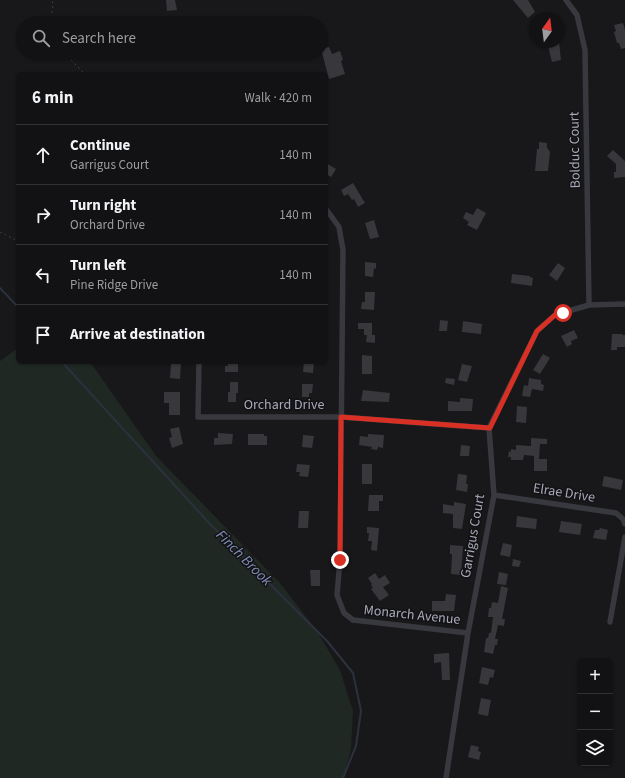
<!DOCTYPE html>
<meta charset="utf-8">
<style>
body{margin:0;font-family:"Source Sans 3",sans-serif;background:#1b1a1c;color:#f1f3f6}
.controls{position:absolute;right:12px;bottom:12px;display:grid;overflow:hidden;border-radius:6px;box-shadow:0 1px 3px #0004}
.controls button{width:36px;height:36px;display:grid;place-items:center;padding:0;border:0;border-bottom:1px solid #313133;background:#121113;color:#f1f3f6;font:20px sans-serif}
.compass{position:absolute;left:529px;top:12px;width:36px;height:36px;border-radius:50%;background:#121113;box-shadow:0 1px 3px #0004;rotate:14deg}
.stop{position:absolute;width:12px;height:12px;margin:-9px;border:3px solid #d93025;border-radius:50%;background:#fff}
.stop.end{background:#d93025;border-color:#fff;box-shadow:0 1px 4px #0008}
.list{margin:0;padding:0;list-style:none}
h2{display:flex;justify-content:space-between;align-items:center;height:52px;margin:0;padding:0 16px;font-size:17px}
h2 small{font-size:13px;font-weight:400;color:#9c9da0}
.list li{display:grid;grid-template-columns:26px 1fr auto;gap:12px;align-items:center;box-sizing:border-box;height:60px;padding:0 16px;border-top:1px solid #313133}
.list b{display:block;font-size:15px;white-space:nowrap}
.list p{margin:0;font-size:13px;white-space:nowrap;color:#9c9da0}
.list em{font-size:13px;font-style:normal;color:#9c9da0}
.icon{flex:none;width:22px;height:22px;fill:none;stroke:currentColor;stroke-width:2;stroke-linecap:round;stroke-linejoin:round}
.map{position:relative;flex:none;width:625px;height:778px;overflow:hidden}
.search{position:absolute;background:#121113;box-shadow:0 1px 3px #0004;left:16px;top:16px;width:312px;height:44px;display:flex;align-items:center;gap:10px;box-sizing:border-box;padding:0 14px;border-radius:22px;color:#9c9da0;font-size:15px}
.panel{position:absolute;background:#121113;box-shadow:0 1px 3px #0004;left:16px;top:72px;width:312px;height:292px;border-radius:6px}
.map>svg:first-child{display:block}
.green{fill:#1f2822}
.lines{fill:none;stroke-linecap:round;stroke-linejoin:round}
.stream{stroke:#2c313e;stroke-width:2}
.building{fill:#38373b}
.path{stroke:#3e3e46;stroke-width:1;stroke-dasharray:2 3;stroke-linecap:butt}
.street{stroke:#38383f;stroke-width:5.5}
.route{stroke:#d93025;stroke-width:5}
.labels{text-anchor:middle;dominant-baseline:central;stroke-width:3;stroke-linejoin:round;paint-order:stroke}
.street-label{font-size:14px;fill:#a8a9ba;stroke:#131214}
.water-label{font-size:15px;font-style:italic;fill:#7d8db7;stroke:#131214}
</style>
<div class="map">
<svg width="625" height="778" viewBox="0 0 625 778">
<rect width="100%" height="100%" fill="#181719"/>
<path class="green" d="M18 348V362H89L93 366 157 457 280 583 317 631 340 670 353 711 351 749 344 778H0V361Z"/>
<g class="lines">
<path class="stream" d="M0 288 18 307
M62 362 210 524 327 641 353 673 361 711 356 746 343 778"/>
</g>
<path class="building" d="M166 0H175L177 10 167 11Z
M513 0H528L535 12 528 18Z
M623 23 625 30V48L621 49 619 43H617L614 32 616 31 614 25Z
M547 42H559L561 60 552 62Z
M329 47 332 54 340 51 343 60 341 61 345 74 329 79 321 49Z
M539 142 547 143V148L548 149 550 152 548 171H535L537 149H539Z
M613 150 625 161V177L614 178V172H616V164L607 156Z
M326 163 336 169 331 177 326 174Z
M353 183 365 203 358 207 354 199 352 200 348 194 344 196 341 190Z
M477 208 486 213 477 230 467 225 469 222 463 218 466 212 473 215Z
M374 220 379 237 370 239 365 223Z
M365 262 376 263V269L374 268 373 277 365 276Z
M558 263 565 268 557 281 549 275Z
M512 274 530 276V277L533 278 532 286 511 283Z
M365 292H375L374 310 361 309 362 302H365Z
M440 320 448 321 447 331H439Z
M463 321 482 324 481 334 462 332Z
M358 323H372V335H375V343L366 342 367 335H364V329H358Z
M574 330 578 338 571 341 572 344 567 347 561 336Z
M612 334H622V335H625V347H617V350H611Z
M543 354 550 358 540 374 533 370Z
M362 355 372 356V374H362Z
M174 362H181L180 379 170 378 171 364H173Z
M227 362H238V372H225V366H228Z
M304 362 314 363 313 373 303 372Z
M462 364 472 366 467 382 458 380Z
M446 378 455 379 454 385 445 383Z
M529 378 541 380V384L544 385 543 391 532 389 530 397 522 396 524 385 528 386Z
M230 382H238V393H236V402H228V392H230Z
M302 384H313L312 393H309V397H302Z
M363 390 390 393 389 402 361 401Z
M164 392H180V415H169V403H164Z
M460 398 473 399 472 411H448V401L460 402Z
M517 406 527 407 526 423 516 422Z
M179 427 183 444 172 448 169 438 172 437 170 429Z
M218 433 233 434 232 444 214 445V438H218Z
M248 434H264V436H267V445H248Z
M368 434 384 435 383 448 378 447 377 450 371 449 372 447 359 445 360 436 368 437Z
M303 435 314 436 312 448 302 447Z
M531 438 547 439V444H540L539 459H547V471H534V456L524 455 523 460H511V457H508L509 451 511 452V449L516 450V445L531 446Z
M461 445 470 446 469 456H460Z
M297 464 310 465 308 477 299 476 300 472H296Z
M362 464H372V484H362Z
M458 474 467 475 466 484H468L467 492 456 490Z
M604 476 623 480 621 490 602 486Z
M369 495H383V501H379V511H368Z
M454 502 466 504 462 529 453 528V514L443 513V504L454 506Z
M299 511H309L308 528H298Z
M517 516 537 519 536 529 516 527Z
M561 521 582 524 580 535 559 532Z
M367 527 379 528 377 551 371 550 372 541H368L369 533H367Z
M600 528 608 530 606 540 593 538 595 530H599Z
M503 543 512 545 510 557 500 555Z
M450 545 463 546 461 575 451 574 452 554H450Z
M513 559 521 561 519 567 512 566Z
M310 570H320V586H311Z
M499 572 508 574 506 585 497 584Z
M375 573 379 579 385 575 390 583 383 587 389 595 380 601 371 589 373 588 371 585 372 584 368 578Z
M501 586 508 588 502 619H505L504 626 498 625 495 639H498L497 645H495L493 654 484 652 486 638H488L489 633H491L493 617H488L489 608H491L492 602 498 603Z
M446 594 456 595 454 611H432V601H445Z
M449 653 450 680H442L441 662 434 663V654Z
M482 667 495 670 493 678 490 677 488 685 479 683Z
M481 698 491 700 488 716 478 714Z
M471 745 479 747 478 751 481 752 479 760 468 757Z"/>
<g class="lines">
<path class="path" d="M51 23 53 4 52 0
M64 53 85 74
M0 232 18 241"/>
<path class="street" d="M566 0 577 15 585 50 589 305
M326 209 339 227 343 250 340 560 337 595 344 613 353 620 468 633
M199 362 198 417H341L489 428
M494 495 616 513 623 519 625 524
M610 622 625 537
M446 778 468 633 494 495 489 428 537 331 555 315 589 305 625 304"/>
</g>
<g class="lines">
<path class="route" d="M340 560 341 417 490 428 537 331 555 315 563 313"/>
</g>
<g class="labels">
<g class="street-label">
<text transform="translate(575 150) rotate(-91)">Bolduc Court</text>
<text x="284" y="405">Orchard Drive</text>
<text transform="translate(564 493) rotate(9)">Elrae Drive</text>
<text transform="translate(473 536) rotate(-80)">Garrigus Court</text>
<text transform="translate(412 615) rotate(6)">Monarch Avenue</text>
</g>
<g class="water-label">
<text transform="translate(244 558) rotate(45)">Finch Brook</text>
</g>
</g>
</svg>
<div class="controls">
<button>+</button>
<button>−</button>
<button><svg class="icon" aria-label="layers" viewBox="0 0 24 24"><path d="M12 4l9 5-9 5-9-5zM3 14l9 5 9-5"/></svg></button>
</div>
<svg class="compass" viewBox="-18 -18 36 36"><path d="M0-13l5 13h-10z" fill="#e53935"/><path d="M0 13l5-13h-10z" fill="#9c9da0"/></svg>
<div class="stop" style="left:563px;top:313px"></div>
<div class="stop end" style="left:340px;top:560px"></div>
<div class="search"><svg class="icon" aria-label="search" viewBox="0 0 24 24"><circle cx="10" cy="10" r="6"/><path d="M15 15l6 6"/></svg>Search here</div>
<section class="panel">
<h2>6 min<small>Walk · 420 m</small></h2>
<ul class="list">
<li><svg class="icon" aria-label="ahead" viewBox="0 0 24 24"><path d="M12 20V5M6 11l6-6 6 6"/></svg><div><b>Continue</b><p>Garrigus Court</p></div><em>140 m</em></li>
<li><svg class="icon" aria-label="right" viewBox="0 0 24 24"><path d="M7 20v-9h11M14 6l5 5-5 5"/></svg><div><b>Turn right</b><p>Orchard Drive</p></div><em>140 m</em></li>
<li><svg class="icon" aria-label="left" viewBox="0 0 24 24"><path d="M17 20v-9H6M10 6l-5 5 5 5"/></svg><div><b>Turn left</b><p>Pine Ridge Drive</p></div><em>140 m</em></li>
<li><svg class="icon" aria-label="arrive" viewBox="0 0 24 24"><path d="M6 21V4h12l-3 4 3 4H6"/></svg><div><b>Arrive at destination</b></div></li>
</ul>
</section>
</div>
